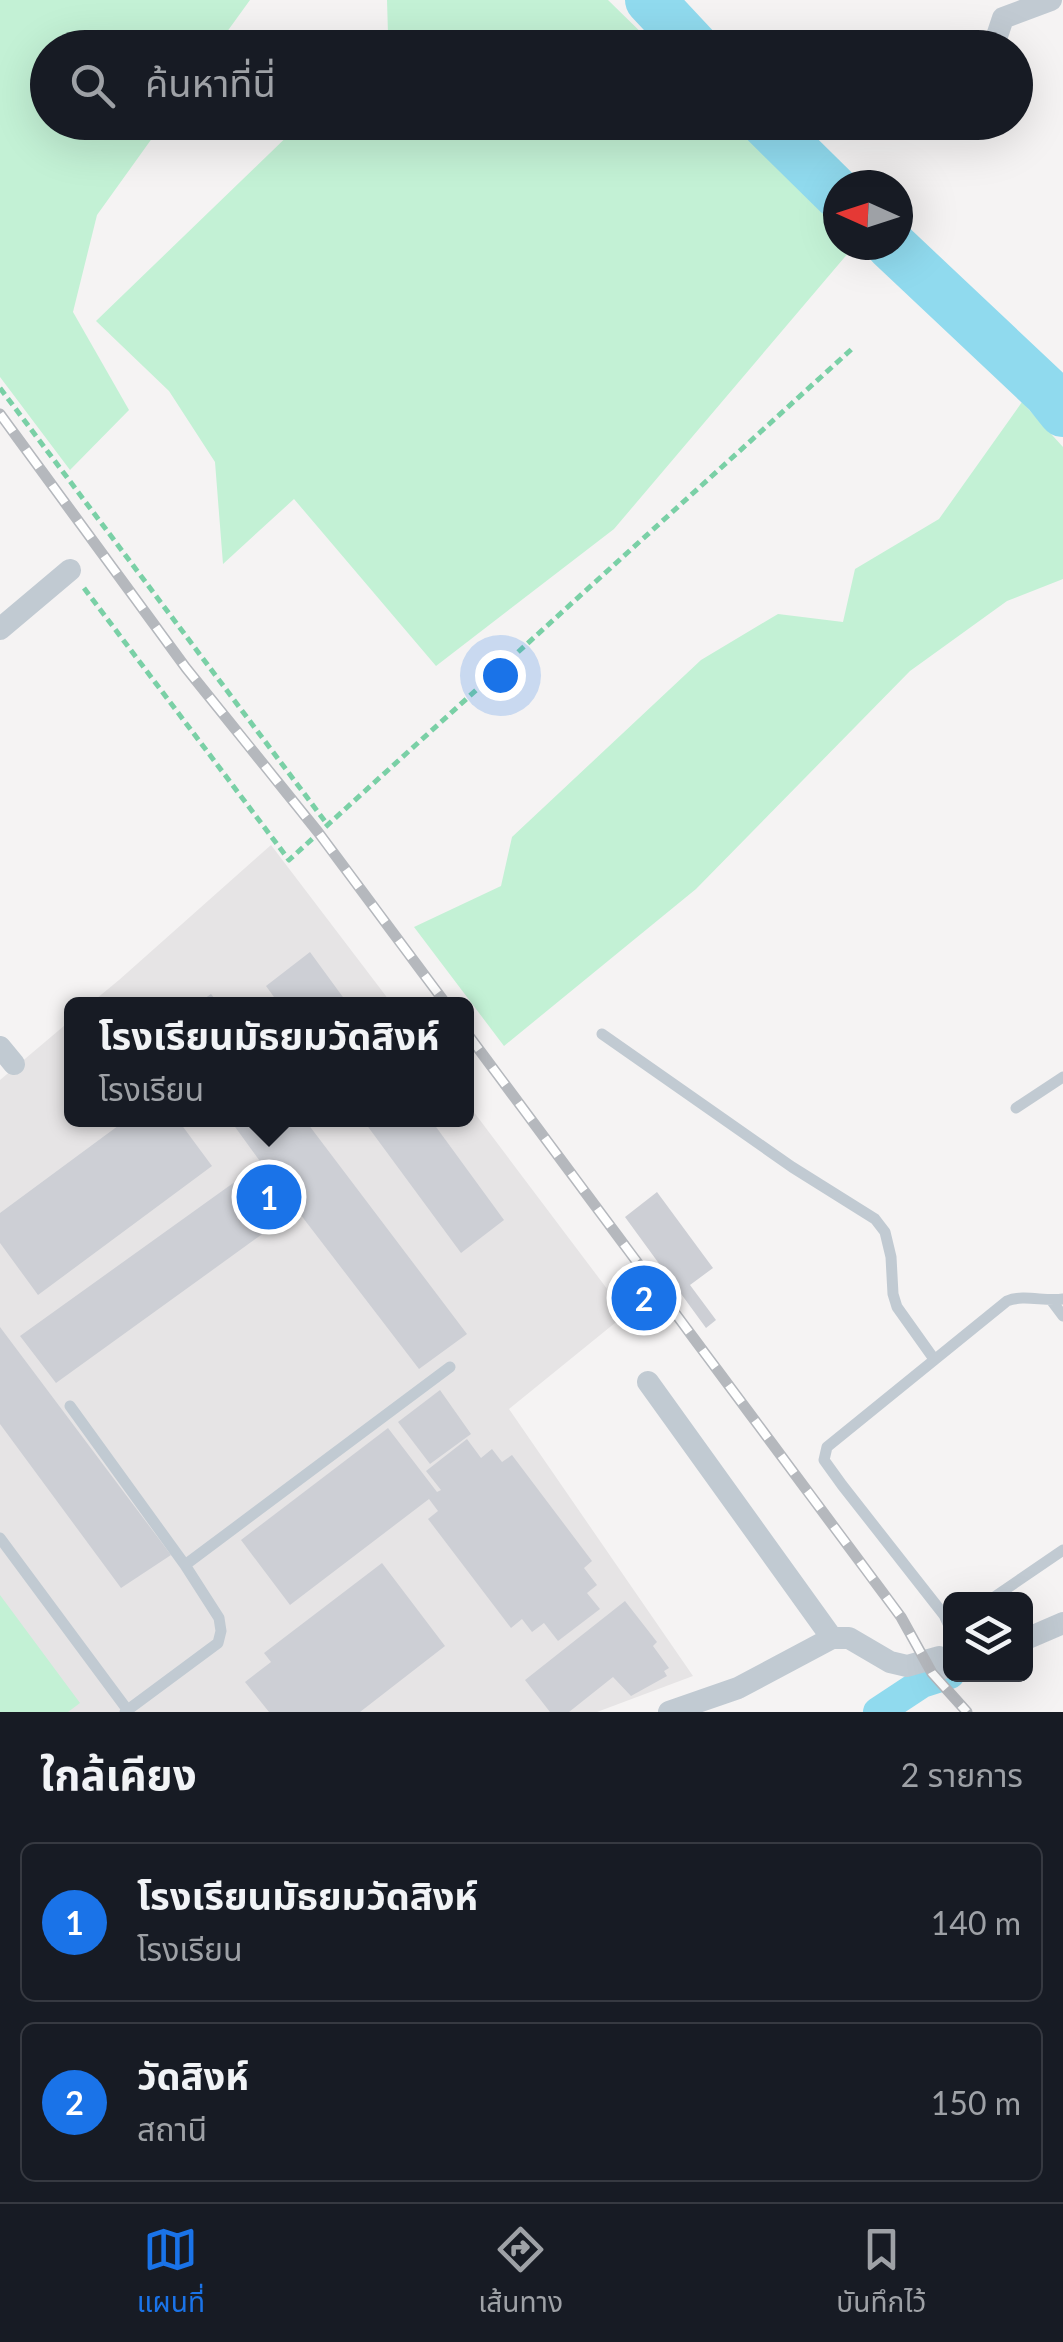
<!DOCTYPE html>
<html lang="th">
<meta charset="utf-8">
<style>
body{margin:0;font-family:Lato,"Noto Sans Thai",sans-serif;background:#242831;color:#f1f3f6}
.controls{position:absolute;right:30px;bottom:30px;display:grid;overflow:hidden;border-radius:15px;box-shadow:0 10px 40px #0002}
.controls button{width:90px;height:90px;display:grid;place-items:center;padding:0;border:0;border-bottom:2px solid #363941;background:#171b24;color:#f1f3f6;font:50px sans-serif}
.compass{position:absolute;left:823px;top:170px;width:90px;height:90px;border-radius:50%;background:#171b24;box-shadow:0 10px 40px #0002;rotate:273deg}
.you{position:absolute;left:500px;top:675px;width:35px;height:35px;margin:-25px;border:8px solid #fff;border-radius:50%;background:#1a73e8;box-shadow:0 0 0 15px #1a73e833}
.badge{display:grid;place-items:center;width:65px;height:65px;border-radius:50%;background:#1a73e8;color:#fff;font-size:32px;font-weight:700}
.pin{position:absolute;translate:-50% -50%;border:5px solid #fff;box-shadow:0 2px 10px #0006}
.popup{position:absolute;left:64px;top:997px;width:410px;height:130px;box-sizing:border-box;display:grid;place-content:center;border-radius:15px;background:#171b24;filter:drop-shadow(0 2px 8px #0005);font-size:32px;white-space:nowrap;color:#9ea1a6}
.popup b{font-size:38px;color:#f1f3f6}
.popup::after{content:'';position:absolute;left:50%;top:100%;margin-left:-20px;border:20px solid transparent;border-top-color:#171b24}
.list{margin:0;padding:0;list-style:none}
h2{display:flex;justify-content:space-between;align-items:center;height:130px;margin:0;padding:0 40px;font-size:42px}
h2 small{font-size:32px;font-weight:400;color:#9ea1a6}
.list li{display:grid;grid-template-columns:65px 1fr auto;gap:30px;align-items:center;box-sizing:border-box;height:160px;margin:0 20px 20px;padding:0 20px;border:2px solid #363941;border-radius:15px}
.list b{display:block;font-size:38px;white-space:nowrap}
.list p{margin:0;font-size:32px;white-space:nowrap;color:#9ea1a6}
.list em{font-size:32px;font-style:normal;color:#9ea1a6}
.icon{flex:none;width:55px;height:55px;fill:none;stroke:currentColor;stroke-width:2;stroke-linecap:round;stroke-linejoin:round}
.map{position:relative;flex:none;width:1063px;height:1712px;overflow:hidden}
.search{position:absolute;background:#171b24;box-shadow:0 10px 40px #0002;left:30px;right:30px;top:30px;height:110px;display:flex;align-items:center;gap:25px;box-sizing:border-box;padding:0 35px;border-radius:55px;color:#9ea1a6;font-size:38px}
.sheet{height:490px;background:#171b24}
nav{display:flex;justify-content:space-around;align-items:center;box-sizing:border-box;height:140px;border-top:2px solid #363941;background:#171b24;font-size:28px;color:#9ea1a6}
nav a{display:grid;justify-items:center;gap:5px}
nav .on{color:#1a73e8}
.map>svg:first-child{display:block}
.education{fill:#e6e4e5}
.green{fill:#c3f1d5}
.lines{fill:none;stroke-linecap:round;stroke-linejoin:round}
.canal{stroke:#90daee;stroke-width:30}
.river{stroke:#90daee;stroke-width:50}
.building{fill:#cdcfd5}
.path{stroke:#7ad0a6;stroke-width:5;stroke-dasharray:8 5;stroke-linecap:butt}
.service{stroke:#c1cad2;stroke-width:11}
.minor{stroke:#c1cad2;stroke-width:22}
.rail-casing{stroke:#b5b8bd;stroke-width:11}
.rail{stroke:#fff;stroke-width:8;stroke-dasharray:22;stroke-linecap:butt}
</style>
<div class="map">
<svg width="1063" height="1712" viewBox="0 0 1063 1712">
<rect width="100%" height="100%" fill="#f5f3f3"/>
<path class="education" d="M271 845 392 1004H90L119 980Z
M71 1020V1120H466L467 1103 626 1314 509 1409 693 1676 597 1712H0V1080Z"/>
<path class="green" d="M0 0H250L216 47 48 48V122L163 123 97 215 73 312 129 410 70 470 0 377Z
M387 0H608L656 47H375L388 34Z
M301 123H732L838 228V245H855L614 529 436 666 294 499 223 564 215 462 169 391 96 321Z
M1022 402 1063 447V579L1007 601 910 671 696 889 504 1046 414 927 501 886 512 837 701 660 778 614 843 622 855 569 939 519Z
M0 1595 80 1703 68 1712H0Z"/>
<g class="lines">
<path class="canal" d="M878 1712 922 1683 950 1674"/>
<path class="river" d="M650 0 695 48
M765 122 838 194
M891 245 1047 392 1063 412"/>
</g>
<path class="building" d="M310 952 348 1004H279L266 986Z
M211 994 219 1004H197Z
M126 1120H178L212 1166 38 1295 0 1243V1213Z
M230 1120H305L467 1334 419 1369 297 1210 285 1219 249 1174 262 1164Z
M363 1120H431L504 1220 461 1253Z
M243 1176 279 1222 56 1383 20 1336Z
M657 1192 713 1268 690 1285 716 1320 706 1328 625 1217Z
M0 1327 171 1555 121 1588 0 1424Z
M440 1390 471 1434 430 1464 398 1422Z
M388 1428 437 1492 441 1490 426 1471 467 1439 481 1458 492 1449 502 1462 512 1455 592 1561 584 1568 597 1585 587 1593 600 1609 558 1641 544 1623 532 1632 522 1619 511 1628 428 1519 438 1511 429 1499 290 1605 241 1540Z
M382 1563 445 1646 360 1712H269L245 1682 271 1662 264 1653Z
M625 1601 657 1642 653 1646 669 1668 664 1671 667 1676 631 1696 613 1677 569 1712H550L525 1680Z"/>
<g class="lines">
<path class="path" d="M0 388 327 824
M84 588 289 860 854 347"/>
<path class="service" d="M602 1034 792 1167 875 1219 885 1232 891 1257 893 1294 897 1307 934 1359
M1016 1108 1063 1077
M1051 1300 1063 1316
M70 1406 185 1565 219 1618 221 1631 218 1643 125 1712
M0 1538 129 1712
M185 1565 450 1367
M990 1600 1063 1550
M950 1628 944 1615 842 1485 824 1460 827 1447 1007 1301C1024 1294 1045 1302 1063 1299"/>
<path class="minor" d="M993 48 1003 18 1051 0
M0 629 70 570
M0 1047 14 1064
M648 1382 832 1638
M1026 1639 1063 1623
M669 1712 738 1688 832 1638H849L890 1662 907 1666 939 1657 944 1668 950 1666"/>
<g class="rail-casing">
<path id="rail" d="M0 414 186 668 318 832 446 1004
M466 1032 901 1617 932 1673 967 1712"/>
</g>
<use href="#rail" class="rail"/>
</g>
</svg>
<div class="controls">
<button><svg class="icon" aria-label="layers" viewBox="0 0 24 24"><path d="M12 4l9 5-9 5-9-5zM3 14l9 5 9-5"/></svg></button>
</div>
<svg class="compass" viewBox="-18 -18 36 36"><path d="M0-13l5 13h-10z" fill="#e53935"/><path d="M0 13l5-13h-10z" fill="#9ea1a6"/></svg>
<div class="you"></div>
<div class="pin badge" style="left:269px;top:1197px">1</div>
<div class="popup"><b>โรงเรียนมัธยมวัดสิงห์</b>โรงเรียน</div>
<div class="pin badge" style="left:644px;top:1298px">2</div>
<div class="search"><svg class="icon" aria-label="search" viewBox="0 0 24 24"><circle cx="10" cy="10" r="6"/><path d="M15 15l6 6"/></svg>ค้นหาที่นี่</div>
</div>
<section class="sheet">
<h2>ใกล้เคียง<small>2 รายการ</small></h2>
<ul class="list">
<li><span class="badge">1</span><div><b>โรงเรียนมัธยมวัดสิงห์</b><p>โรงเรียน</p></div><em>140 m</em></li>
<li><span class="badge">2</span><div><b>วัดสิงห์</b><p>สถานี</p></div><em>150 m</em></li>
</ul>
</section>
<nav>
<a class="on"><svg class="icon" aria-label="map" viewBox="0 0 24 24"><path d="M3 6l6-2 6 2 6-2v14l-6 2-6-2-6 2zM9 4v14M15 6v14"/></svg>แผนที่</a>
<a><svg class="icon" aria-label="directions" viewBox="0 0 24 24"><path d="M12 3l9 9-9 9-9-9zM9 14v-3h6M13 9l2 2-2 2"/></svg>เส้นทาง</a>
<a><svg class="icon" aria-label="saved" viewBox="0 0 24 24"><path d="M7 4h10v16l-5-4-5 4z"/></svg>บันทึกไว้</a>
</nav>
